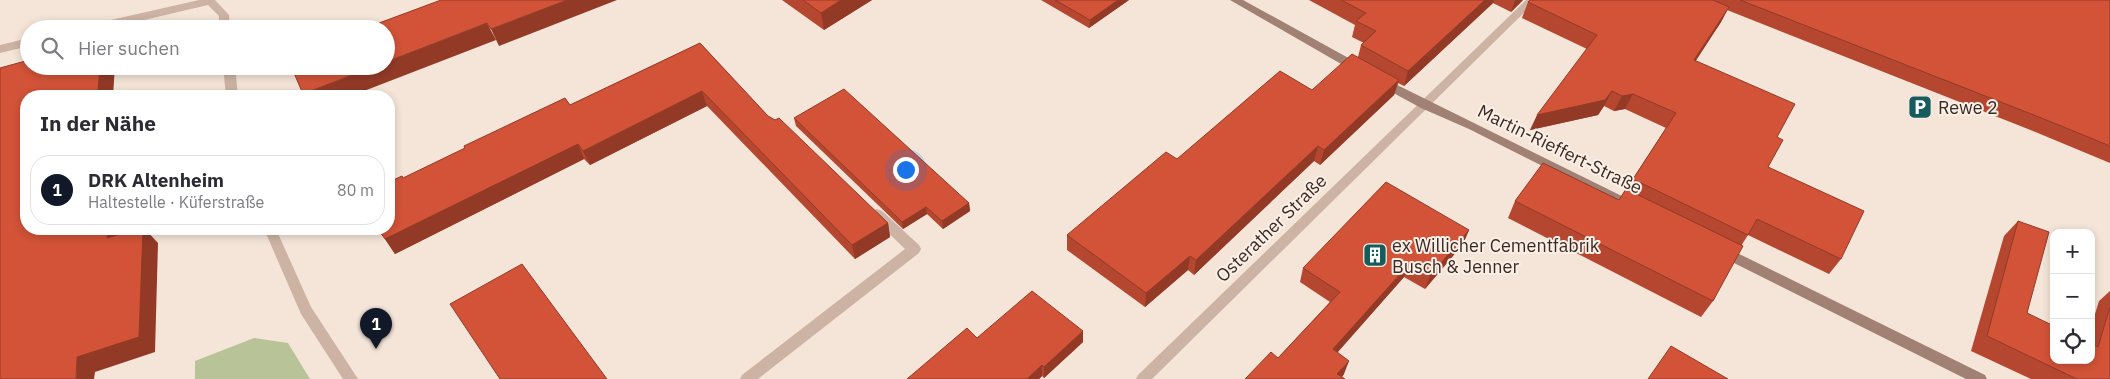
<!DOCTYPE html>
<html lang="de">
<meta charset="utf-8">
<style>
body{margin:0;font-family:"IBM Plex Sans",sans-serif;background:#f2f2f3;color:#2b2b33}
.controls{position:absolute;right:15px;bottom:15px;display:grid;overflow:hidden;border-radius:10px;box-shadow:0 2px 8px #0003}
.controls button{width:45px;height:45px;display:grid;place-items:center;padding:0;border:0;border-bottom:1px solid #e1e1e2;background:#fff;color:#2b2b33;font:25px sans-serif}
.you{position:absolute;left:905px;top:169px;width:18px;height:18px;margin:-12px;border:4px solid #fff;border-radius:50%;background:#1a73e8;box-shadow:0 0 0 8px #1a73e833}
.badge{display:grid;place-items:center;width:32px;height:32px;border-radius:50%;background:#111827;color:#fff;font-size:16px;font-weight:700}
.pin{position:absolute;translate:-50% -41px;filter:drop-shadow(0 1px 2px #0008)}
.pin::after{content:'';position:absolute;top:26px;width:18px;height:15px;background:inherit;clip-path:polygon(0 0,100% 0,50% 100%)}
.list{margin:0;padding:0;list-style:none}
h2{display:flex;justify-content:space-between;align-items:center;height:65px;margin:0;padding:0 20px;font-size:21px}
h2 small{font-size:16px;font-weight:400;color:#7c7c81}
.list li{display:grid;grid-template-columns:32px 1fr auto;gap:15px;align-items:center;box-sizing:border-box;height:70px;margin:0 10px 10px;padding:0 10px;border:1px solid #e1e1e2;border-radius:20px}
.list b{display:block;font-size:19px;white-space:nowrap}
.list p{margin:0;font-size:16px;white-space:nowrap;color:#7c7c81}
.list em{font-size:16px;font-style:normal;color:#7c7c81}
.icon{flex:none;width:28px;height:28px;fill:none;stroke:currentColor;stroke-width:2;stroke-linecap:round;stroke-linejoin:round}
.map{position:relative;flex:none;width:2110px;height:379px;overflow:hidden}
.search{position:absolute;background:#fff;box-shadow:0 2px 8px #0003;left:20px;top:20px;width:375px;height:55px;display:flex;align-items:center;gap:12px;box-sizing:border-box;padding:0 18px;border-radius:28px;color:#7c7c81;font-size:19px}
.panel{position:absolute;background:#fff;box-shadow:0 2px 8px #0003;left:20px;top:90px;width:375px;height:145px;border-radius:20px}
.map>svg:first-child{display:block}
.green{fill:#b8c497}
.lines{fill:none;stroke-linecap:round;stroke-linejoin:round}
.lane{fill:#cdb3a3;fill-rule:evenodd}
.street{fill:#cdb3a3;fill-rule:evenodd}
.secondary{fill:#a18174;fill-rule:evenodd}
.wall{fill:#b54730}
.shaded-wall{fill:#933a27}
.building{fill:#d25338;stroke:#933a27}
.labels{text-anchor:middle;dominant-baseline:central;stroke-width:4;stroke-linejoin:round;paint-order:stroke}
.poi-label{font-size:18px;fill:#372a26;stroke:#fbefe5;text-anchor:start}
.street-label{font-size:18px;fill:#372a26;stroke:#fbefe5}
</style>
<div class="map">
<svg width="2110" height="379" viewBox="0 0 2110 379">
<rect width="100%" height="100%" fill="#f4e5d8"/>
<path class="green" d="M254 338 288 343 310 379H195V361Z"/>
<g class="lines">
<path class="lane" d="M877 209 882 211 919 245 921 249 919 253 758 379H740L742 375 905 249 872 217 871 214 872 211Z"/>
<path class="street" d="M199 0H215L229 15 230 29H219V16L208 5 106 29H84L89 25Z
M1526 0H1537L1152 379H1136L1138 375Z
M29 38V46L0 53V45Z
M223 66H235L238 96H226Z
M264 229H276L311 307 358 379H343L301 314Z"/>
<path class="secondary" d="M1230 0H1243L1363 66 1365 69 1363 72H1355Z
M1381 77 1638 204 1640 207 1638 210H1630L1469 129 1421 108 1377 84 1375 81Z
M1721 245 1985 375 1987 379H1966L1716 254 1714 250 1716 246Z"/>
</g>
<path class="wall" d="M782 0H872L824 30Z
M1041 0H1129L1089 28Z
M1309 0H1523L1511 12 1493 3 1404 86 1398 83 1394 95 1320 165 1314 161 1194 275 1188 270 1145 307 1067 250V235L1177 159 1312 90 1358 57 1361 45 1364 43 1352 37 1355 25Z
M1530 0H2110V163L2033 131 1727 10 1721 22 1695 61 1777 137 1768 167 1841 259 1829 274 1748 235 1741 246 1713 301 1701 317 1508 218 1515 201 1619 200 1627 189 1633 179 1666 128 1625 109 1614 111 1604 106 1598 115 1530 130 1587 49 1522 18 1528 2Z
M700 43 768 116 888 223 890 237 855 259 707 106 590 165 584 159 395 254 385 239 404 178 570 105Z
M794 118 969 203 970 211 943 229 927 214 903 229 796 126Z
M2018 221 2027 313 2091 360V327L2099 301 2110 291V379H2031L1971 351 2004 236Z
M1469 230 1463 244 1425 289 1404 277 1337 353 1344 374 1342 377 1278 358 1330 302 1300 282 1303 268Z
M1083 331V342L1044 378 1042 376 1039 379H907L977 338Z"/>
<path class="shaded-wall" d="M567 0H617L499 46 491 29Z
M841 0H872L824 30 821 13Z
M1118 0H1129L1089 28 1090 20Z
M1485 0H1494L1493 3 1404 86 1408 71Z
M1515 0H1523L1511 12Z
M1729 7 1721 22 1686 76 1694 60Z
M487 23 496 40 351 96H305L303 94 375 66H386V62Z
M100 66H115L113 96H86V94Z
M1399 80 1394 95 1320 165 1324 150Z
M702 91 707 106 590 165 583 151Z
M1612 91 1604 106 1598 115 1530 130 1537 115Z
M1633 94 1625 109 1614 111 1622 96Z
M578 144 584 159 395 254 385 239Z
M1318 146 1314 161 1194 275 1196 260Z
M969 203 970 211 943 229 942 221Z
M926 207 927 214 903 229 902 222Z
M888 223 890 237 855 259 852 245Z
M108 229H124L123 254 107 238Z
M143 229H145L158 243 155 352 95 372 94 379H76L77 357Z
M1469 230 1463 244 1425 289 1430 276Z
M1190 256 1188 270 1145 307 1146 293Z
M1410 263 1404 277 1328 363 1333 349Z
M1083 331V342L1044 378V367Z
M1349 361 1344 374 1340 379 1337 374Z
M1042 365V376L1039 379H1027Z"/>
<path class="building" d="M441 0H567L491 29 487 23 386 62V29H363Z
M803 0H841L821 13Z
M1055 0H1118L1090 20Z
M1341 0H1485L1408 71 1361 45 1376 31 1356 21 1366 13Z
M1530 0H1713L1729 7 1694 60 1795 104 1777 137 1783 140 1768 167 1864 211 1841 259 1757 219 1748 235 1633 179 1676 113 1633 94 1622 96 1612 91 1605 100 1537 115 1597 35 1528 2Z
M1740 0H2110V146L2044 119Z
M700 43 768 116 775 120 779 118 888 223 852 245 702 91 583 151 578 144 385 239 378 229H389V182L402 176 403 178 465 148 464 146 565 98 570 105Z
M1352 54 1399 80 1324 150 1318 146 1196 260 1190 256 1146 293 1067 235 1166 152 1177 159 1280 71 1312 90Z
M29 60V66H100L98 91 86 94V96H26V229H108L107 238 137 229H143L139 337 77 357 76 379H0V68Z
M291 66H375L303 94Z
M844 89 969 203 942 221 926 207 902 222 794 118Z
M1543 163 1619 200 1626 189 1743 246 1713 301 1515 201Z
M1386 182 1469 230 1430 276 1410 263 1333 349 1349 361 1337 374 1345 379H1245L1271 352 1278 358 1340 292 1303 268Z
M2018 221 2049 232 2027 313 2054 326V360H2091V343L2098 347 2110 307V379H2077L1987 336Z
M522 264 607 379H500L450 304Z
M1032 291 1083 331 1044 367 1042 365 1027 379H907L967 328 977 338Z
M1671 346 1728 379H1648Z"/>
<defs>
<g id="parking-square" transform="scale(1.25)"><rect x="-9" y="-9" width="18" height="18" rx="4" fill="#175c5c" stroke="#fbefe5"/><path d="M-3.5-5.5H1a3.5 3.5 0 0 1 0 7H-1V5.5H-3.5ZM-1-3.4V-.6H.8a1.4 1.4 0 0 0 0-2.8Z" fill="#fff"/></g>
<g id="building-square" transform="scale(1.25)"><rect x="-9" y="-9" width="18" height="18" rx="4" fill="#175c5c" stroke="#fbefe5"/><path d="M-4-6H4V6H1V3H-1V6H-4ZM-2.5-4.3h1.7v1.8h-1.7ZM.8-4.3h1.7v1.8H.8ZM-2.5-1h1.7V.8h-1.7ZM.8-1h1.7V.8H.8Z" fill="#fff"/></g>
</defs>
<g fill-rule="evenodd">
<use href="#parking-square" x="1920" y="107"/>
<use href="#building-square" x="1375" y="255"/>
</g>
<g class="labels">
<g class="poi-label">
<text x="1938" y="107">Rewe 2</text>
<text x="1392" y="245">ex Willicher Cementfabrik<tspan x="1392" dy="21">Busch &amp; Jenner</tspan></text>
</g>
<g class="street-label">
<text transform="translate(1560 149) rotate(26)">Martin-Rieffert-Straße</text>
<text transform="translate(1271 228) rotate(-44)">Osterather Straße</text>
</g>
</g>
</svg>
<div class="controls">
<button>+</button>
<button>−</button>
<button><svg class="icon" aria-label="locate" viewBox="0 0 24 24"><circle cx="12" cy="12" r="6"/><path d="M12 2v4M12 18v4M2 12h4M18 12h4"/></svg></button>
</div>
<div class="you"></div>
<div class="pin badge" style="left:376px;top:349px">1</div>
<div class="search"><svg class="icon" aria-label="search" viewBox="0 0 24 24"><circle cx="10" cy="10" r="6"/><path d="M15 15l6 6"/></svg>Hier suchen</div>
<section class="panel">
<h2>In der Nähe<small></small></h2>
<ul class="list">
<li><span class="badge">1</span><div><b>DRK Altenheim</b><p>Haltestelle · Küferstraße</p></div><em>80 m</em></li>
</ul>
</section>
</div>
